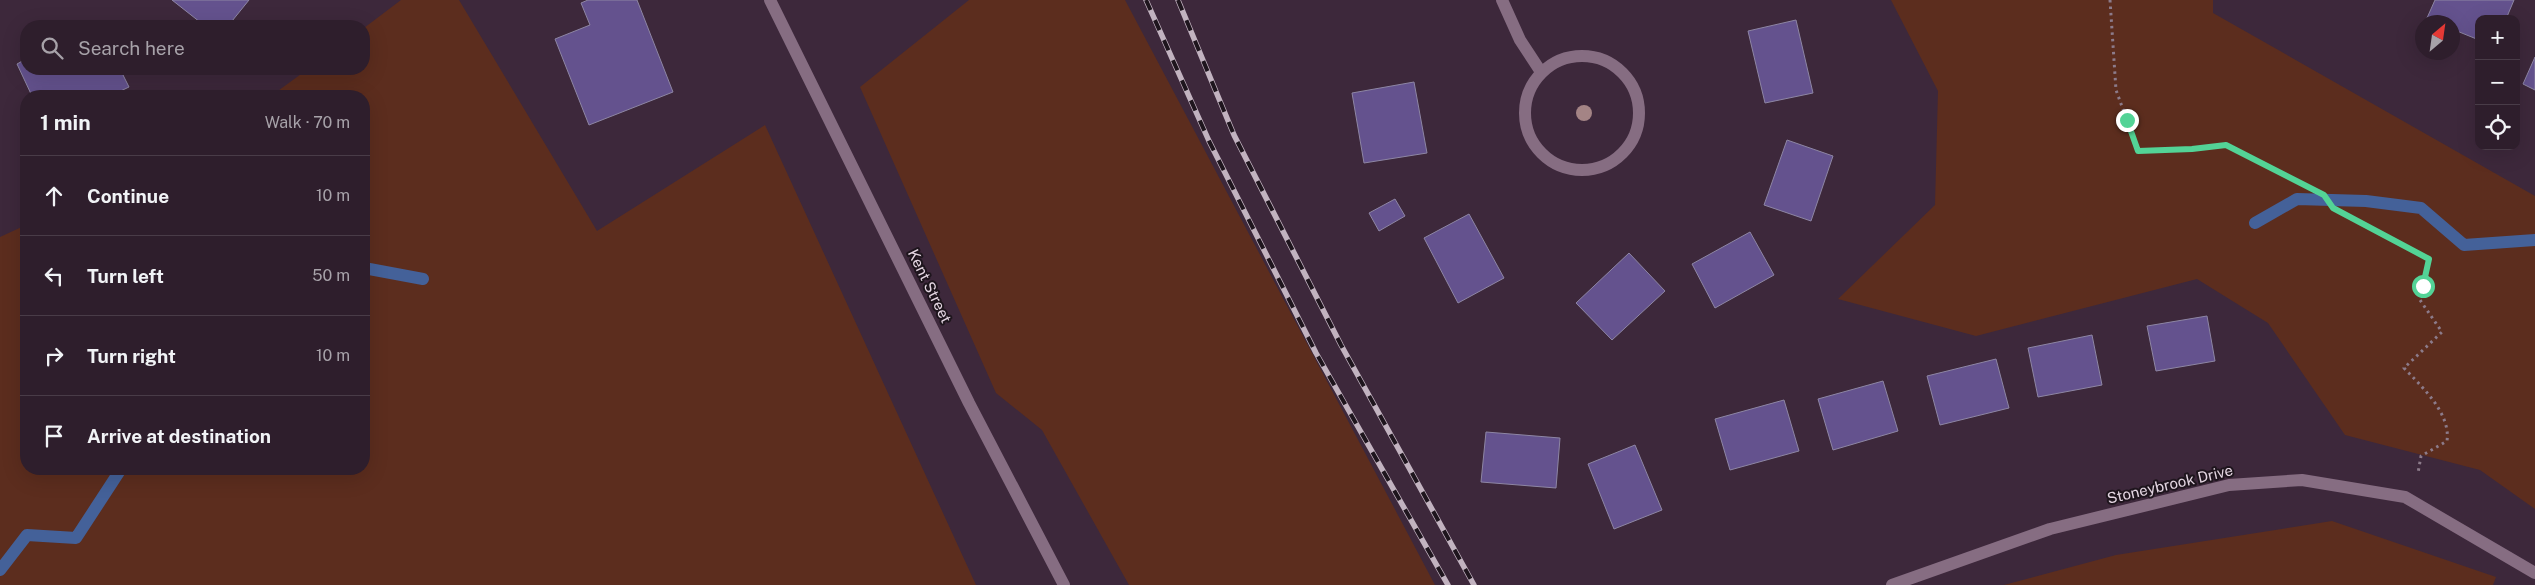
<!DOCTYPE html>
<meta charset="utf-8">
<style>
body{margin:0;font-family:"Public Sans",sans-serif;background:#3a2b38;color:#f1f3f6}
.controls{position:absolute;right:15px;top:15px;display:grid;overflow:hidden;border-radius:10px;box-shadow:0 5px 20px #0002}
.controls button{width:45px;height:45px;display:grid;place-items:center;padding:0;border:0;border-bottom:1px solid #493c48;background:#2e1e2c;color:#f1f3f6;font:25px sans-serif}
.compass{position:absolute;left:2415px;top:15px;width:45px;height:45px;border-radius:50%;background:#2e1e2c;box-shadow:0 5px 20px #0002;rotate:29deg}
.stop{position:absolute;width:15px;height:15px;margin:-11px;border:4px solid #53d396;border-radius:50%;background:#fff}
.stop.end{background:#53d396;border-color:#fff;box-shadow:0 1px 5px #0008}
.list{margin:0;padding:0;list-style:none}
h2{display:flex;justify-content:space-between;align-items:center;height:65px;margin:0;padding:0 20px;font-size:21px}
h2 small{font-size:16px;font-weight:400;color:#a7a2a9}
.list li{display:grid;grid-template-columns:32px 1fr auto;gap:15px;align-items:center;box-sizing:border-box;height:80px;padding:0 20px;border-top:1px solid #493c48}
.list b{display:block;font-size:19px;white-space:nowrap}
.list em{font-size:16px;font-style:normal;color:#a7a2a9}
.icon{flex:none;width:28px;height:28px;fill:none;stroke:currentColor;stroke-width:2;stroke-linecap:round;stroke-linejoin:round}
.map{position:relative;flex:none;width:2535px;height:585px;overflow:hidden}
.search{position:absolute;background:#2e1e2c;box-shadow:0 5px 20px #0002;left:20px;top:20px;width:350px;height:55px;display:flex;align-items:center;gap:12px;box-sizing:border-box;padding:0 18px;border-radius:20px;color:#a7a2a9;font-size:19px}
.panel{position:absolute;background:#2e1e2c;box-shadow:0 5px 20px #0002;left:20px;top:90px;width:350px;height:385px;border-radius:20px}
.map>svg:first-child{display:block}
.green{fill:#5c2d1e}
.lines{fill:none;stroke-linecap:round;stroke-linejoin:round}
.stream{stroke:#446199;stroke-width:12}
.building{fill:#64528e;stroke:#8e86a4}
.path{stroke:#8c7b8a;stroke-width:3;stroke-dasharray:2.5 4;stroke-linecap:butt}
.minor{stroke:#866d82;stroke-width:12}
.rail-casing{stroke:#c2b3c0;stroke-width:5.5}
.rail{stroke:#1e151d;stroke-width:4;stroke-dasharray:11;stroke-linecap:butt}
.tree{fill:#a48485}
.route{stroke:#53d396;stroke-width:6}
.labels{text-anchor:middle;dominant-baseline:central;stroke-width:4;stroke-linejoin:round;paint-order:stroke}
.street-label{font-size:15px;fill:#e4d6e2;stroke:#1e151d}
</style>
<div class="map">
<svg width="2535" height="585" viewBox="0 0 2535 585">
<rect width="100%" height="100%" fill="#3d283b"/>
<path class="green" d="M401 0H459L597 231 765 125 976 585H0V237L26 225V469H364V96H271L308 69H364V28Z
M969 0H1125L1435 585H1129L1042 430 996 393 860 87Z
M1891 0H2213V13L2535 196V509L2480 470 2345 435 2268 323 2197 279 1976 336 1838 299 1935 205 1938 91Z
M2332 521 2496 577 2493 585H2004L2116 555Z"/>
<g class="lines">
<path class="stream" d="M2255 223 2297 199 2366 201 2421 208 2464 245 2535 240
M364 268 423 279
M0 570 27 535 76 538 121 469"/>
</g>
<path class="building" d="M172 0H249L228 26H205Z
M588 0H637L673 92 589 125 555 39 590 25 581 3Z
M2435 0H2514L2506 19H2479V40L2452 29V22H2438L2427 18Z
M1796 20 1813 93 1765 103 1748 31Z
M2535 57V90L2523 84Z
M26 59V69H120L129 87 110 96H32L17 64Z
M1414 82 1427 153 1364 163 1352 93Z
M1787 140 1833 156 1811 221 1764 205Z
M1395 199 1405 216 1379 231 1369 213Z
M1469 214 1504 278 1458 303 1424 238Z
M1750 232 1774 275 1715 308 1692 264Z
M1629 253 1665 291 1612 340 1576 303Z
M2207 316 2215 361 2156 371 2147 326Z
M2092 335 2102 385 2038 397 2028 348Z
M1996 359 2009 408 1940 425 1927 376Z
M1883 381 1898 431 1833 450 1818 399Z
M1784 400 1799 451 1730 470 1715 419Z
M1486 432 1560 438 1556 488 1481 482Z
M1635 445 1662 510 1614 529 1588 464Z"/>
<g class="lines">
<path class="path" d="M2110 0 2116 90 2138 151 2193 149 2226 145 2324 195 2333 208 2429 259 2420 300 2442 332 2404 368C2421 386 2451 413 2447 441L2421 456 2418 473"/>
<path class="minor" d="M770 0 969 403 1064 585
M1502 0 1520 40 1541 72
M1525 113a57 57 0 1 1 114 0a57 57 0 1 1-114 0Z
M1892 585 2050 529 2229 485 2302 480 2405 497 2535 573"/>
<g class="rail-casing">
<path id="rail" d="M1146 0 1209 141 1316 353 1448 585
M1178 0 1234 135 1341 345 1474 585"/>
</g>
<use href="#rail" class="rail"/>
</g>
<circle class="tree" cx="1584" cy="113" r="8"/>
<g class="lines">
<path class="route" d="M2127 120 2138 151 2192 149 2226 145 2324 195 2333 208 2429 259 2423 286"/>
</g>
<g class="labels">
<g class="street-label">
<text transform="translate(930 286) rotate(64)">Kent Street</text>
<text transform="translate(2170 484) rotate(-13)">Stoneybrook Drive</text>
</g>
</g>
</svg>
<div class="controls">
<button>+</button>
<button>−</button>
<button><svg class="icon" aria-label="locate" viewBox="0 0 24 24"><circle cx="12" cy="12" r="6"/><path d="M12 2v4M12 18v4M2 12h4M18 12h4"/></svg></button>
</div>
<svg class="compass" viewBox="-18 -18 36 36"><path d="M0-13l5 13h-10z" fill="#e53935"/><path d="M0 13l5-13h-10z" fill="#a7a2a9"/></svg>
<div class="stop" style="left:2423px;top:286px"></div>
<div class="stop end" style="left:2127px;top:120px"></div>
<div class="search"><svg class="icon" aria-label="search" viewBox="0 0 24 24"><circle cx="10" cy="10" r="6"/><path d="M15 15l6 6"/></svg>Search here</div>
<section class="panel">
<h2>1 min<small>Walk · 70 m</small></h2>
<ul class="list">
<li><svg class="icon" aria-label="ahead" viewBox="0 0 24 24"><path d="M12 20V5M6 11l6-6 6 6"/></svg><div><b>Continue</b></div><em>10 m</em></li>
<li><svg class="icon" aria-label="left" viewBox="0 0 24 24"><path d="M17 20v-9H6M10 6l-5 5 5 5"/></svg><div><b>Turn left</b></div><em>50 m</em></li>
<li><svg class="icon" aria-label="right" viewBox="0 0 24 24"><path d="M7 20v-9h11M14 6l5 5-5 5"/></svg><div><b>Turn right</b></div><em>10 m</em></li>
<li><svg class="icon" aria-label="arrive" viewBox="0 0 24 24"><path d="M6 21V4h12l-3 4 3 4H6"/></svg><div><b>Arrive at destination</b></div></li>
</ul>
</section>
</div>
